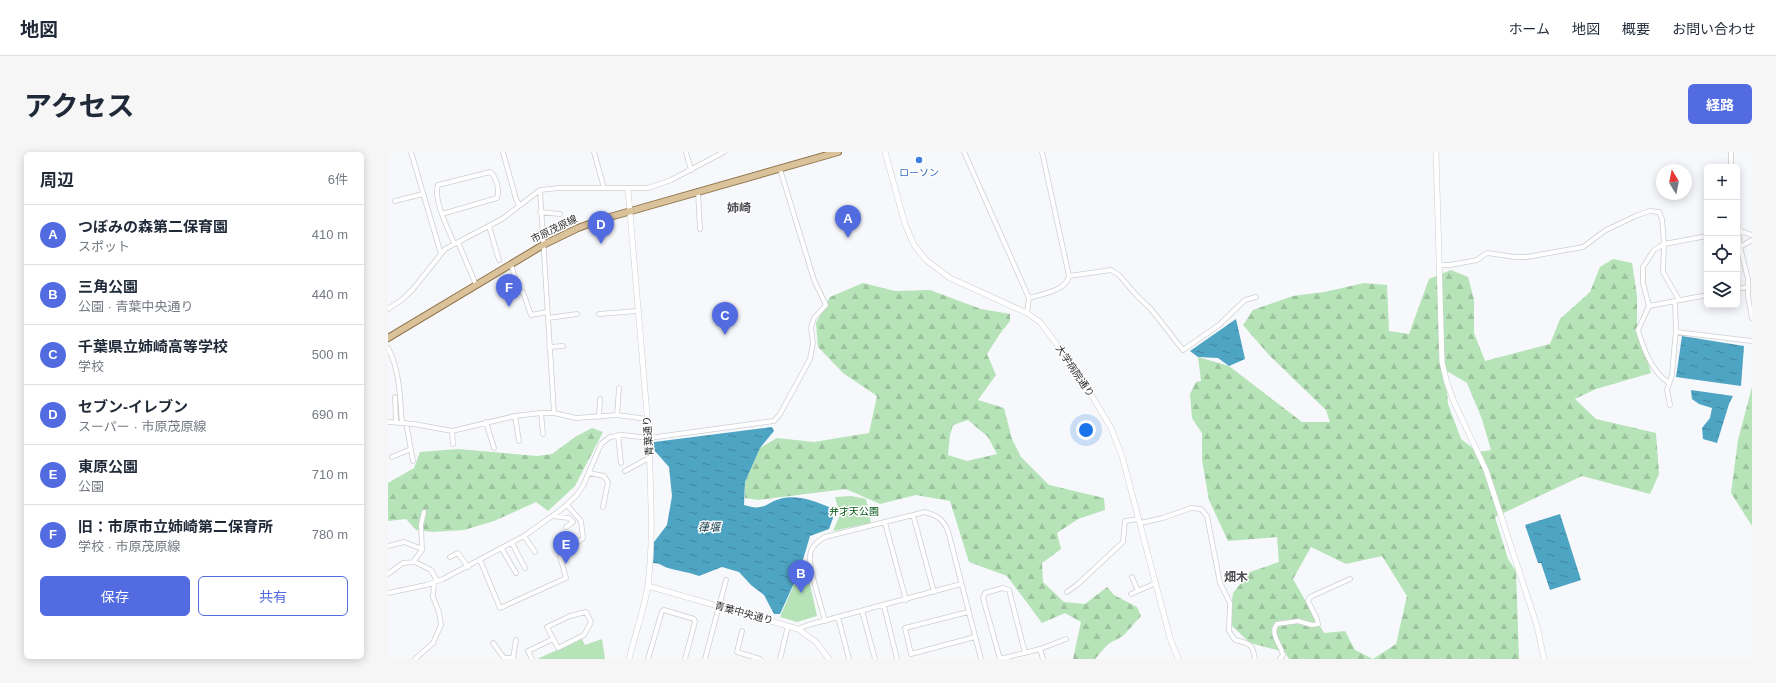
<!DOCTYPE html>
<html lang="ja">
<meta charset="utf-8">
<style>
body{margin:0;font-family:Helvetica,"Noto Sans JP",sans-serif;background:#f6f6f7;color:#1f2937}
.controls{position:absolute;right:12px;top:12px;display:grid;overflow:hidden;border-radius:6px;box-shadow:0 2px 10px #0003}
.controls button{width:36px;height:36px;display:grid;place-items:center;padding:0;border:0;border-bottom:1px solid #e0e1e3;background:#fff;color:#1f2937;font:20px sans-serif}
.compass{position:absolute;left:1268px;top:12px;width:36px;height:36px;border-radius:50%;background:#fff;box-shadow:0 2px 10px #0003;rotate:350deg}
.you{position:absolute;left:698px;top:278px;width:14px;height:14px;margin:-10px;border:3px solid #fff;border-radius:50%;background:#1a73e8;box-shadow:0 0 0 6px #1a73e833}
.badge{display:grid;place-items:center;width:26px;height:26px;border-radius:50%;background:#526be0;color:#fff;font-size:13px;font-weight:700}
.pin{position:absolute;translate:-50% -33px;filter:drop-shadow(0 1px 2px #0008)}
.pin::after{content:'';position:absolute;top:21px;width:14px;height:12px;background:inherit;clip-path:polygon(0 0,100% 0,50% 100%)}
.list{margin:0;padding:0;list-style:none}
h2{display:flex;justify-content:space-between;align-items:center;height:52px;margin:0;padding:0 16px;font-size:17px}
h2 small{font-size:13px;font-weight:400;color:#747a83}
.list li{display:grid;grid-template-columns:26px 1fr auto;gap:12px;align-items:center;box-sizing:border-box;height:60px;padding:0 16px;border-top:1px solid #e0e1e3}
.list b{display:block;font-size:15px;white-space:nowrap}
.list p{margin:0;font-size:13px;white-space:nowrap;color:#747a83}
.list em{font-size:13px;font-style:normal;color:#747a83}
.actions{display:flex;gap:8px;padding:12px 16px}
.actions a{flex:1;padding:9px 0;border:1px solid #526be0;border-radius:6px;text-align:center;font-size:14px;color:#526be0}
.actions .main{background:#526be0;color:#fff}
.icon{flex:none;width:22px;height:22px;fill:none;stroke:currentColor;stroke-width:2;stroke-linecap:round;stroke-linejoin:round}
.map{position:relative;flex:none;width:1364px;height:507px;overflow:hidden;border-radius:6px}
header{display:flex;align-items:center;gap:24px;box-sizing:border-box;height:56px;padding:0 20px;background:#fff;border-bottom:1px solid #e0e1e3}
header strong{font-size:19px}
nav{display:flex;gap:22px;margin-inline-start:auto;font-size:14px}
.intro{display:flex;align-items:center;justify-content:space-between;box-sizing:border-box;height:96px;padding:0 24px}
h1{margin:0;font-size:28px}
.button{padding:10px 18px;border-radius:6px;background:#526be0;color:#fff;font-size:14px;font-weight:700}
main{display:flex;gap:24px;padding:0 24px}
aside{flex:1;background:#fff;border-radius:6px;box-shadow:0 2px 10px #0003}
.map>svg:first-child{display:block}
.green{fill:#b6e3b7}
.forest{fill:url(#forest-firs);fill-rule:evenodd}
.water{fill:url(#water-ripples)}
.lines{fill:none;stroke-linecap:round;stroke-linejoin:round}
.minor-casing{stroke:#cdcfd1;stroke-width:5.5}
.tertiary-casing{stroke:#cdcfd1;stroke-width:6}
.primary-casing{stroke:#8f754b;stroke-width:8}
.minor{stroke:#fff;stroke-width:4}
.tertiary{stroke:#fff;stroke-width:5}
.primary{stroke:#dac29b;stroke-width:6}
.shop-dot{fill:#3f7fe0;stroke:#fff;stroke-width:1.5}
.labels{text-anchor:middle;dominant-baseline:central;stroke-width:3;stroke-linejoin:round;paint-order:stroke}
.shop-label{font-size:10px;fill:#366cbe;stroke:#fff}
.street-label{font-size:10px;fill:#2f2f30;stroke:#fff}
.park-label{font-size:10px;fill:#051;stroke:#fff}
.water-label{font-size:11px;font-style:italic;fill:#163d4b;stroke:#fff}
.quarter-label{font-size:12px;font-weight:bold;fill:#4d4e51;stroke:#fff}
</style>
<header>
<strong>地図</strong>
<nav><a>ホーム</a><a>地図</a><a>概要</a><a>お問い合わせ</a></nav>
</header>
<div class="intro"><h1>アクセス</h1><a class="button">経路</a></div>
<main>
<aside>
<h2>周辺<small>6件</small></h2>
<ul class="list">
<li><span class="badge">A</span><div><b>つぼみの森第二保育園</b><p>スポット</p></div><em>410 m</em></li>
<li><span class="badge">B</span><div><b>三角公園</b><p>公園 · 青葉中央通り</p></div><em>440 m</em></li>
<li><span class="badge">C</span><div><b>千葉県立姉崎高等学校</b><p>学校</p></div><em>500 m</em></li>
<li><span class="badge">D</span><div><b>セブン-イレブン</b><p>スーパー · 市原茂原線</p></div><em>690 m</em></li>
<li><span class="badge">E</span><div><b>東原公園</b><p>公園</p></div><em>710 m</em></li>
<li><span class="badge">F</span><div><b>旧：市原市立姉崎第二保育所</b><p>学校 · 市原茂原線</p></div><em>780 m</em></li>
</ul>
<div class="actions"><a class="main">保存</a><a>共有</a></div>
</aside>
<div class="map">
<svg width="1364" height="507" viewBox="0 0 1364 507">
<defs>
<pattern id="forest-firs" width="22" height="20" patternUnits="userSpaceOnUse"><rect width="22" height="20" fill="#b6e3b7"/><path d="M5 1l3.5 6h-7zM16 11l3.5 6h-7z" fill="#9dc39e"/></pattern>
<pattern id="water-ripples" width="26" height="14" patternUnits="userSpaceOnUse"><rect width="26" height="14" fill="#4ea4c3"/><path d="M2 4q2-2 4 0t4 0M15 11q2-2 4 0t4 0" fill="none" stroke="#41869f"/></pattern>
</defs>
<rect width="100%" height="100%" fill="#f6f8fb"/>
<path class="green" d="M463 344 478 347 483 371 445 379 452 363 447 345Z
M419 419 429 464 409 470 392 465 411 421Z
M194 487 197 493 214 487 217 507H149Z"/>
<path class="forest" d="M1225 107 1244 111 1249 144V172L1263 221 1208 237 1187 247 1208 267 1268 281 1271 322 1262 342 1194 324 1107 365 1120 407 1128 419 1131 507H901L897 500 862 491 841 471 845 441 862 420 891 410 889 385 840 389 821 348 814 308V281L804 266 802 242 808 230 813 229 810 205 841 214 914 270H942L938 258 881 203 855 173 865 158 905 144 936 140 976 131 999 133 1001 179 1021 182 1041 127 1063 118 1080 125 1086 148V181L1097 209 1162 192 1172 167 1202 140 1212 115ZM1057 218 1079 231 1094 267 1103 298 1090 300 1073 287 1060 252ZM923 395 958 412 994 404 1019 444 1008 492 985 507 967 498 957 479 936 481 905 427Z
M475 131 507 139 542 138 593 157 622 162V169L611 183 599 202 608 223 590 248 616 256 624 287 633 305 661 333 716 346 717 358 690 367 669 381 673 397 654 411 655 430 676 450 697 452 719 435 726 443 749 455 753 464 735 484 720 492 707 507H685L693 470 677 461 654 471 619 424 581 410 562 349 528 343 492 352 458 337 370 348 357 346V330L372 296 389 286 426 290 481 281 489 244 455 221 430 195 428 171 442 145ZM580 268 600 285 609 302 579 309 560 303 562 283 565 273Z
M1364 235V374L1343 341 1350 288Z
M204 276 215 280 187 334 160 359 148 350 106 369 76 378 45 380 28 378 18 367 0 369V331L26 316 32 300 70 297 149 304 164 302 187 285Z"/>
<path class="water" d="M848 167 857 207 841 214 830 206 810 205 802 199Z
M1294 184 1356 194 1353 234 1288 225Z
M1303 238 1345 244 1341 252 1329 291 1315 287 1314 276 1322 266 1324 256 1311 252 1304 247Z
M384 275 386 279 372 296 357 330 356 353C377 360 378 350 395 346 410 343 427 349 441 355L445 366 441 377 422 384 412 418 392 462H386L376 443 363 433 351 420 334 415 311 424C301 420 290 419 280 416 274 414 272 411 265 411L266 390 279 373 284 344 281 315 266 298V290Z
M1172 362 1193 428 1162 438 1153 411H1150L1137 373Z"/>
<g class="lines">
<g class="minor-casing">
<path id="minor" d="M23 0 53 102
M115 0 128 47 131 53
M206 0 216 36
M298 0 303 18
M576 0 641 146 639 161
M1343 0V15
M152 38 166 261
M310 40 312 77
M7 49 35 42
M152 60 172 62
M54 62 109 46C112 38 108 24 102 20L50 33C45 47 60 77 66 91
M1349 70 1352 95 1360 127V145L1364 166
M101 74 111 108
M1350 78 1364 83
M70 90 88 133
M1352 95 1364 88
M123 112 131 140H135L143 163 159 160
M1051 113H1062L1089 108 1099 101 1127 105H1139L1195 95 1218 78 1250 63 1262 59 1271 60 1274 67 1276 92 1266 98 1255 115V131L1261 154 1250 178C1255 196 1264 220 1280 230
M681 124 723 118 731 123 749 144 762 156 795 198 831 173 857 148 868 145
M1349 137 1360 135
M641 146C654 142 678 139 681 124L654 0
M1291 148 1275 120 1276 92 1319 84
M1261 154 1319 143
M0 157 15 147 25 137 57 97 114 67 152 38 171 36H260L283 28 336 0
M211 162 249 159
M160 166 189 162
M1288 180 1364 189
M161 195 175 194
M0 196C12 218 12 247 14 271
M7 245 8 270
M1282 253 1279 238 1284 223 1286 199 1288 178 1287 149
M153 261 155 282
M229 263 231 236
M127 264 131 289
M211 265 212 247
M0 270 26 272 64 279 127 264 153 261H166L188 266 229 263 259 267
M98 270 106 296
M18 271 25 309
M64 279 65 292
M230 283 233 311
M4 305 23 297
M237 319 261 306
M201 321 216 324 220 330 215 355
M525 363 546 440
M164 364 181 366 185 370 178 375
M497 371 518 448
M752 371 775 366 803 356 813 357 819 364 832 431 842 451 841 479 847 488C861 491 865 492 867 507
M136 384 147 400
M124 391 137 416
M0 394 16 390 34 397
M114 397 128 421
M62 405 70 401 80 415
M92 408 112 456 178 426 172 404 195 386 193 369 179 353
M25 410 34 398 33 373 36 360
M0 422 15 411 27 410 43 418 49 429
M744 425 750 439
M679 440 690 432 735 390 737 369 751 367
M0 441 38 433 55 427 136 384 174 357 188 344 195 334 213 292 222 285 235 283 261 286 386 269 392 262 422 207 425 191 423 176 426 166 438 153 426 128 392 17
M743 442 768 431
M496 454 509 507
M474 459 487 507
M198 460 203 470 196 483 170 496 159 475 182 464Z
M580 460 517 476 523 502 587 485
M450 465 461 507
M437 469C434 456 420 415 422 404 423 394 429 390 437 385L537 360C550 364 555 367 560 379L593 507
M410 477 420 473 573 432
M354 479 349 500 372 507
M105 491 116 506H125L126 507
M652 497 655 507
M125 506 128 488
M27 507 45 491 53 473 51 460 45 445 46 430
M144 507 140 499 165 487
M260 507 274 459 276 458 306 467 307 470 297 507
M317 507 338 428
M392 507 400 474
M612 507 595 446 597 441 615 436 621 438 637 501
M612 507 652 497 678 487
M892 507 895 503C893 493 881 481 889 472L910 469 924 473 930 472 929 467 920 449 922 445 962 427"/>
</g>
<g class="tertiary-casing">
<path id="tertiary" d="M497 0 517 72 526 93 538 108 562 126 639 161 652 170 691 222 723 276 734 304 782 486 790 507
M1048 0 1054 210 1059 231 1066 250 1098 318 1149 474 1156 507
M240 37 261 286C262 335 266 384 260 433 256 458 247 483 241 507
M260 434 410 477 428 490 441 507"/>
</g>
<g class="primary-casing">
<path id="primary" d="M0 186 155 93 190 76 215 67 450 0"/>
</g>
<use href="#minor" class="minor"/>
<use href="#tertiary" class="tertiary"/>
<use href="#primary" class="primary"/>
</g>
<circle class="shop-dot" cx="531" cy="8" r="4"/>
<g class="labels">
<g class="shop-label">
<text x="531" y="20">ローソン</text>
</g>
<g class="street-label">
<text transform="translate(166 77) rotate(-26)">市原茂原線</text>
<text transform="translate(687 219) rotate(56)">大学病院通り</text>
<text transform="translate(260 284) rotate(-94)">青葉通り</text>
<text transform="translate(356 461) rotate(15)">青葉中央通り</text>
</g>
<g class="park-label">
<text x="466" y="359">弁才天公園</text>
</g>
<g class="water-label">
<text x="321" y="375">葎堰</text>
</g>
<g class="quarter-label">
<text x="351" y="56">姉崎</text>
<text x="848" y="425">畑木</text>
</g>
</g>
</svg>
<div class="controls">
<button>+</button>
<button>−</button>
<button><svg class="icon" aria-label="locate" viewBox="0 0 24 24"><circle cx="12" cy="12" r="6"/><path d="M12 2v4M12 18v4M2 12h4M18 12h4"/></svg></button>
<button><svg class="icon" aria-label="layers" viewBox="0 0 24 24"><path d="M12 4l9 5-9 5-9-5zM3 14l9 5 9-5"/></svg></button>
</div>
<svg class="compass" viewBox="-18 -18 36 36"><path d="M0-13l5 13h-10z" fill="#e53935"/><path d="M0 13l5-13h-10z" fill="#747a83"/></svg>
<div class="you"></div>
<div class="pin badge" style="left:460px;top:86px">A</div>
<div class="pin badge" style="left:413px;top:441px">B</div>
<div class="pin badge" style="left:337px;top:183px">C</div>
<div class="pin badge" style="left:213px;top:92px">D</div>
<div class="pin badge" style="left:178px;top:412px">E</div>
<div class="pin badge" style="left:121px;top:155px">F</div>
</div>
</main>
